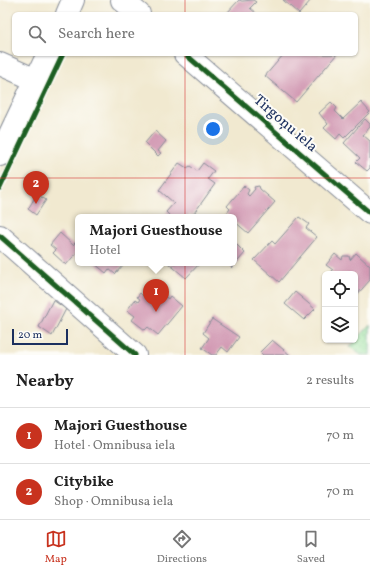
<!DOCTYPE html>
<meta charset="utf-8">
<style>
body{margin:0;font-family:Vollkorn,serif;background:#f6f6f6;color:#222}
.controls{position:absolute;right:12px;bottom:12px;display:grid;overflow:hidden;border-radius:6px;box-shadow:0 1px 3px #0004}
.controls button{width:36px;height:36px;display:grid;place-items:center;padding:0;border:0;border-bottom:1px solid #e0e0e0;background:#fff;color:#222;font:20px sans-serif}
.scale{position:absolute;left:12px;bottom:10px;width:56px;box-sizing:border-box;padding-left:4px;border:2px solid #1b2f5e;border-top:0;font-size:11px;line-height:14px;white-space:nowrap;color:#1b2f5e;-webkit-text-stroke:3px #fdfcf7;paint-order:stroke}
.you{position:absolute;left:213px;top:129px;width:14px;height:14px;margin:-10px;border:3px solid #fff;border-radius:50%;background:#1a73e8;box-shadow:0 0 0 6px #1a73e833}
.badge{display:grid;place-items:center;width:26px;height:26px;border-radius:50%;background:#c8321e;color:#fff;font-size:13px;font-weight:700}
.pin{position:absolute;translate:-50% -33px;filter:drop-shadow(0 1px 2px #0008)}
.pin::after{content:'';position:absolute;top:21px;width:14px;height:12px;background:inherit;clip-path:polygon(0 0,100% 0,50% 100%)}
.popup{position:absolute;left:75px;top:214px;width:162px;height:52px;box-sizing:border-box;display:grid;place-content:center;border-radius:6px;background:#fff;filter:drop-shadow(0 1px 3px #0005);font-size:13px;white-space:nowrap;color:#767676}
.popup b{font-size:15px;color:#222}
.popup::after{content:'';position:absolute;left:50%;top:100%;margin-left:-8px;border:8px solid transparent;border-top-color:#fff}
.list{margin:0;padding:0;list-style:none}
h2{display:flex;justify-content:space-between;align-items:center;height:52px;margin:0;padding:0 16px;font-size:17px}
h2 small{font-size:13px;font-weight:400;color:#767676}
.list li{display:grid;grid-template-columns:26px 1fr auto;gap:12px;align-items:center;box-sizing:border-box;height:56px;padding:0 16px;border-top:1px solid #e0e0e0}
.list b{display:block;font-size:15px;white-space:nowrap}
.list p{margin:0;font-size:13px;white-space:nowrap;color:#767676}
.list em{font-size:13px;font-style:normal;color:#767676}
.icon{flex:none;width:22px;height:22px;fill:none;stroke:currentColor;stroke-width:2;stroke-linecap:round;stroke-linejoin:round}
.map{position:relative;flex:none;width:370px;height:355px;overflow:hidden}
.search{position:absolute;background:#fff;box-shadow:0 1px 3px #0004;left:12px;right:12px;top:12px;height:44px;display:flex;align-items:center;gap:10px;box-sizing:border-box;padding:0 14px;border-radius:6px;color:#767676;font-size:15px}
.sheet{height:164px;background:#fff}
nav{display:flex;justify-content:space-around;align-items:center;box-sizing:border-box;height:56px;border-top:1px solid #e0e0e0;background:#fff;font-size:11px;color:#767676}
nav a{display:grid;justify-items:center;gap:2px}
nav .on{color:#c8321e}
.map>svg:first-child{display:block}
.park{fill:url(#park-dots);stroke:#58887d}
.building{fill:#d198b2}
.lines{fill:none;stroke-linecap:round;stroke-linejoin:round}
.minor-casing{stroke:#868c97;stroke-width:24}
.minor{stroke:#fff;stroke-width:22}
.cycleway-casing{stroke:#fdfcf7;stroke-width:8}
.cycleway{stroke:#1b5e20;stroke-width:5}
.grid{fill:none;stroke:#d62828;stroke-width:1;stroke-opacity:0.55}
.labels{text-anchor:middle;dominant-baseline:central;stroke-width:4;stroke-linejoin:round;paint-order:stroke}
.street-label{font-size:15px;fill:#1b2f5e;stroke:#fdfcf7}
</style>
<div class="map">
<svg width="370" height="355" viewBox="0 0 370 355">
<defs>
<pattern id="park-dots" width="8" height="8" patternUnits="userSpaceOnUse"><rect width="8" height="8" fill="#94e09c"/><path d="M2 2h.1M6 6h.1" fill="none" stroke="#7fc089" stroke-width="1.8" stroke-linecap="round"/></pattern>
</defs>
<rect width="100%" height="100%" fill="#fdfcf7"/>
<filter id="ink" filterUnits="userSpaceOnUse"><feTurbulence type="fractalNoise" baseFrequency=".025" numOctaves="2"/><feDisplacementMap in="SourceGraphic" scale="8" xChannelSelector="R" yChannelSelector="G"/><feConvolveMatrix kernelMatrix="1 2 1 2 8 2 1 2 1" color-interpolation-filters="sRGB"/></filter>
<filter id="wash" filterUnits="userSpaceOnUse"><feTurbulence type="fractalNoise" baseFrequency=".012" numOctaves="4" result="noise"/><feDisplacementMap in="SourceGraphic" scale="16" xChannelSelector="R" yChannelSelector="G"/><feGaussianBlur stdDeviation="0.9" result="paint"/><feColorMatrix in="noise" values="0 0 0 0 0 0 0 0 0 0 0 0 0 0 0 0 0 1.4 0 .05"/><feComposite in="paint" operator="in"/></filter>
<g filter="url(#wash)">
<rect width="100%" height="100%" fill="#f1e9d0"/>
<path class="park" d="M370 325V355H361L350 347Z"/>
<g id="blocks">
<path class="building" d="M239 0 242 1 253 0 256 2 250 8 257 14H226Z
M283 0H311L299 14Z
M284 54H337L296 102 265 76Z
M331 102 337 108 335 111 343 119 361 102 370 112 344 138 340 134 336 139 324 128 328 124 319 113Z
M365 119 370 124V127L363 135 370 141V168L367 171 356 162 360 158 344 143Z
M155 131 166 141 158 151 161 153 158 156 145 143Z
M179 163 187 168 190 166 197 171 203 163 214 171 208 179 215 184 192 216 190 214 188 217H171L166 212 174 203 159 190Z
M244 186 249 190 247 194 249 196 255 189 254 187 259 186 260 189 275 202 248 233 234 221V217H230L226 214 230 209 227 206Z
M37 194 46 200 36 215 28 209Z
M299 217 309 224 306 228 317 237 279 282 254 260 272 241 275 244Z
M60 233 73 245 78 240V251L66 265 53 253 56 250 50 245Z
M234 242 245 253 232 268 227 263H234Z
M356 253 370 266V280L355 297V274H330L333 270 326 265 335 254 342 260 343 256H349L350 260Z
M94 263H125L115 274 109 269 106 273Z
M168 263H200L186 278Z
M151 281 160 288 158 290 168 299 170 296 182 306 158 335 148 327 145 330 132 320 135 316 127 310 135 300 138 302 140 299 137 297 140 293 143 296 145 293 142 291Z
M295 292 315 309 304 320 285 304Z
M53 300 66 309 52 336 39 327Z
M212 319 239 337 228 352 222 347 216 355H212L202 348 209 338 203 333Z
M272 340 290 355H263L260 352Z"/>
</g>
</g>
<g filter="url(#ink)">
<use href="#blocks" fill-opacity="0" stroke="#868c97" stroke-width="1"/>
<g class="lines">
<g class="minor-casing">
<path id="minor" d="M122 0 139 14
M67 14 73 0
M185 54 370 213
M0 64 36 80
M0 155 48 54
M0 236 135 355"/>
</g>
<use href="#minor" class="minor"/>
<g class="cycleway-casing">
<path id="cycleway" d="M185 54 370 213
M0 188 63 54
M0 236 135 355"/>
</g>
<use href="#cycleway" class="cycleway"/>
</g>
</g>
<path class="grid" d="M185 0V14M185 54V355M0 178H370"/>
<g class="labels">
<g class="street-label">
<text transform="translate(285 124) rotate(41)">Tirgoņu iela</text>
</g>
</g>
</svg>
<div class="controls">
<button><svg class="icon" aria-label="locate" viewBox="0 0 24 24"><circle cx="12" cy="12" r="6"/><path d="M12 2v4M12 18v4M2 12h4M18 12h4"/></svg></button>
<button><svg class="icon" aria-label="layers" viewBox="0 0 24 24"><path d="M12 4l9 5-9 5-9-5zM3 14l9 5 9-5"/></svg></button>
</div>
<div class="scale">20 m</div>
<div class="you"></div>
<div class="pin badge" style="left:156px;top:312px">1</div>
<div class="popup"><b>Majori Guesthouse</b>Hotel</div>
<div class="pin badge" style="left:36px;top:204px">2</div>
<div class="search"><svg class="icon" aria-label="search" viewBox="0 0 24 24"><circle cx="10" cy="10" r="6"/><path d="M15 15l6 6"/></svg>Search here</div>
</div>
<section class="sheet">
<h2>Nearby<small>2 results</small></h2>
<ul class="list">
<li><span class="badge">1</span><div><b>Majori Guesthouse</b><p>Hotel · Omnibusa iela</p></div><em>70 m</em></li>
<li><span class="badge">2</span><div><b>Citybike</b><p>Shop · Omnibusa iela</p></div><em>70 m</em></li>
</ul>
</section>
<nav>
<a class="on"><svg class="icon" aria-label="map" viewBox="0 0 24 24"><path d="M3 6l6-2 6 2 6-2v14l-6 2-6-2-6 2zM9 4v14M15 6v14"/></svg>Map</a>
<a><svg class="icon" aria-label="directions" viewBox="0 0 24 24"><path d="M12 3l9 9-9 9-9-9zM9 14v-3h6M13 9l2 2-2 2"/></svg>Directions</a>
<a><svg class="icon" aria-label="saved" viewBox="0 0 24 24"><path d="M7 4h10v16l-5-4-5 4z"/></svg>Saved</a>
</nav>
